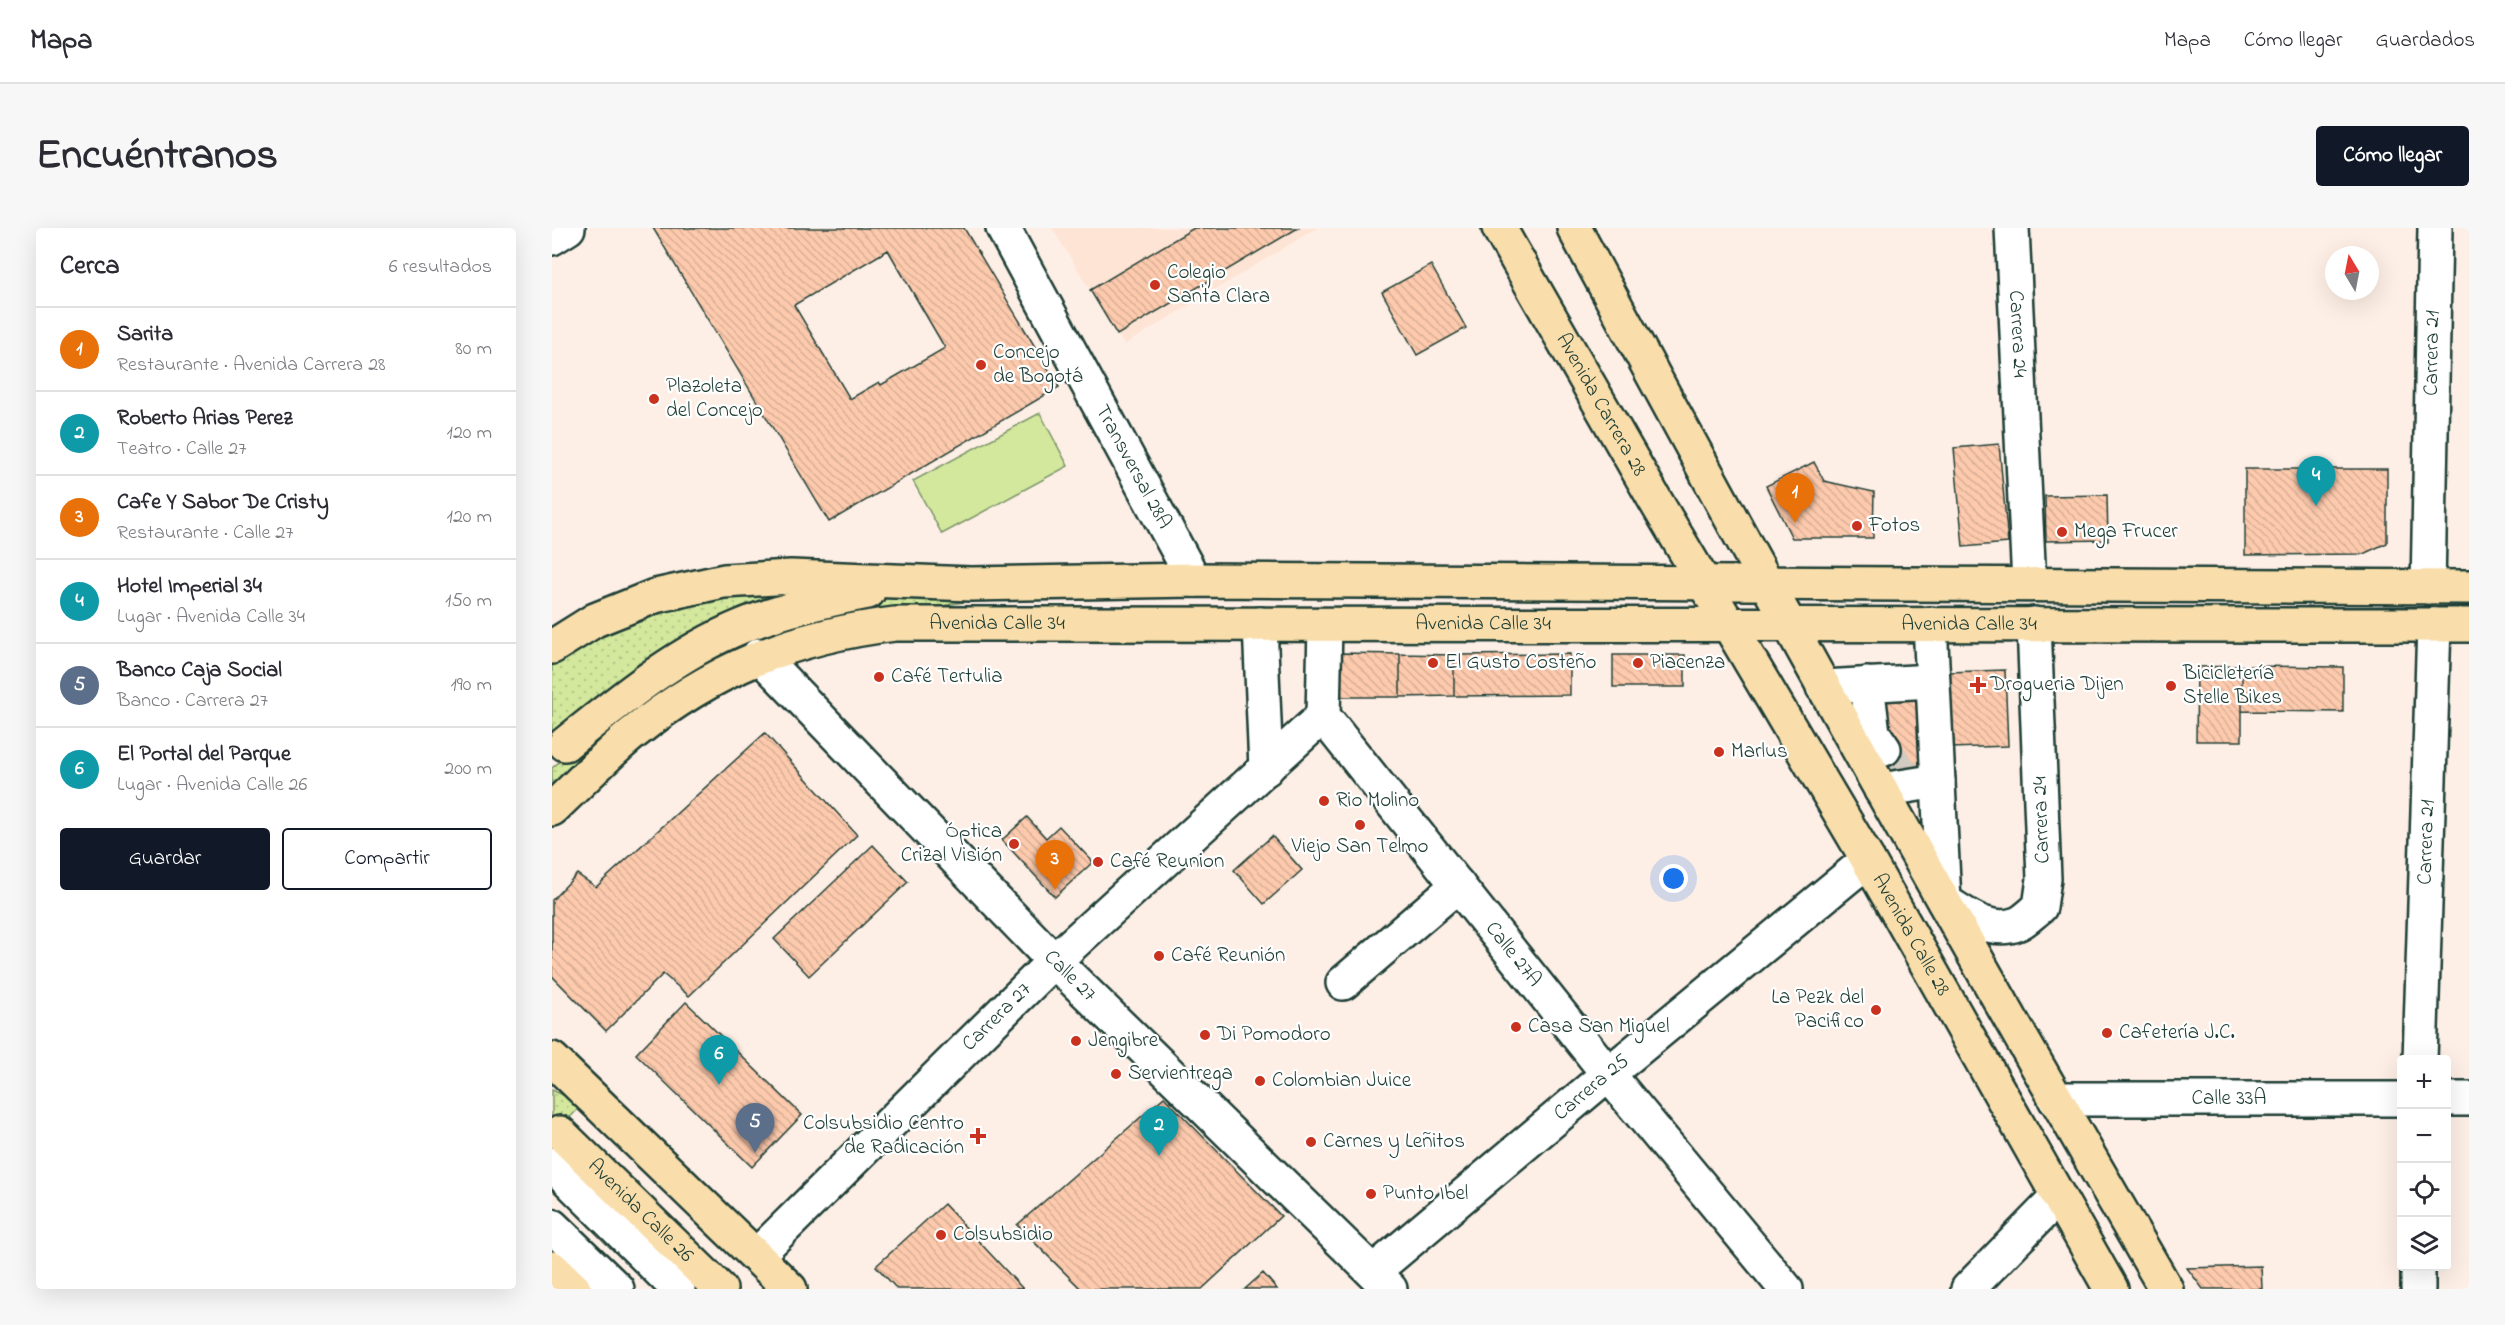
<!DOCTYPE html>
<html lang="es">
<meta charset="utf-8">
<style>
body{margin:0;font-family:"Indie Flower",sans-serif;background:#f7f7f7;color:#2b2b33}
.controls{position:absolute;right:18px;bottom:18px;display:grid;overflow:hidden;border-radius:6px;box-shadow:0 6px 24px #0002}
.controls button{width:54px;height:54px;display:grid;place-items:center;padding:0;border:0;border-bottom:2px solid #e1e1e2;background:#fff;color:#2b2b33;font:30px sans-serif}
.compass{position:absolute;left:1773px;top:18px;width:54px;height:54px;border-radius:50%;background:#fff;box-shadow:0 6px 24px #0002;rotate:350deg}
.you{position:absolute;left:1122px;top:651px;width:21px;height:21px;margin:-15px;border:4px solid #fff;border-radius:50%;background:#1a73e8;box-shadow:0 0 0 9px #1a73e833}
.badge{display:grid;place-items:center;width:39px;height:39px;border-radius:50%;background:#111827;color:#fff;font-size:20px;font-weight:700}
.pin{position:absolute;translate:-50% -50px;filter:drop-shadow(0 2px 3px #0008)}
.pin::after{content:'';position:absolute;top:32px;width:21px;height:18px;background:inherit;clip-path:polygon(0 0,100% 0,50% 100%)}
.list{margin:0;padding:0;list-style:none}
h2{display:flex;justify-content:space-between;align-items:center;height:78px;margin:0;padding:0 24px;font-size:26px}
h2 small{font-size:20px;font-weight:400;color:#7c7c81}
.list li{display:grid;grid-template-columns:39px 1fr auto;gap:18px;align-items:center;box-sizing:border-box;height:84px;padding:0 24px;border-top:2px solid #e1e1e2}
.list b{display:block;font-size:22px;white-space:nowrap}
.list p{margin:0;font-size:20px;white-space:nowrap;color:#7c7c81}
.list em{font-size:20px;font-style:normal;color:#7c7c81}
.actions{display:flex;gap:12px;padding:18px 24px}
.actions a{flex:1;padding:14px 0;border:2px solid #111827;border-radius:6px;text-align:center;font-size:21px;color:#111827}
.actions .main{background:#111827;color:#fff}
.icon{flex:none;width:33px;height:33px;fill:none;stroke:currentColor;stroke-width:2;stroke-linecap:round;stroke-linejoin:round}
.map{position:relative;flex:none;width:1917px;height:1061px;overflow:hidden;border-radius:6px}
header{display:flex;align-items:center;gap:36px;box-sizing:border-box;height:84px;padding:0 30px;background:#fff;border-bottom:2px solid #e1e1e2}
header strong{font-size:28px}
nav{display:flex;gap:33px;margin-inline-start:auto;font-size:21px}
.intro{display:flex;align-items:center;justify-content:space-between;box-sizing:border-box;height:144px;padding:0 36px}
h1{margin:0;font-size:42px}
.button{padding:15px 27px;border-radius:6px;background:#111827;color:#fff;font-size:21px;font-weight:700}
main{display:flex;gap:36px;padding:0 36px}
aside{flex:1;background:#fff;border-radius:6px;box-shadow:0 6px 24px #0002}
.map>svg:first-child{display:block}
.built{fill:#fee4d5}
.grass{fill:url(#grass-dots);stroke:#799268;stroke-width:1.5}
.garden{fill:#d3e89d;stroke:#799268;stroke-width:1.5}
.building{fill:url(#building-back-hatch);stroke:#1f3d34;stroke-width:1.5;fill-rule:evenodd}
.lines{fill:none;stroke-linecap:round;stroke-linejoin:round}
.minor-tunnel{stroke:#d1cbc2;stroke-width:33;stroke-dasharray:33 16;stroke-linecap:butt}
.minor-casing{stroke:#1f3d34;stroke-width:38}
.major-casing{stroke:#1f3d34;stroke-width:38}
.minor{stroke:#fff;stroke-width:33}
.major{stroke:#f9deab;stroke-width:33}
.poi-dot{fill:#c8321e;stroke:#fff;stroke-width:2}
.labels{text-anchor:middle;dominant-baseline:central;stroke-width:4.5;stroke-linejoin:round;paint-order:stroke}
.poi-label{font-size:21px;fill:#1f3d34;stroke:#fff;text-anchor:start}
.street-label{font-size:21px;fill:#1f3d34;stroke:#fff}
</style>
<header>
<strong>Mapa</strong>
<nav><a>Mapa</a><a>Cómo llegar</a><a>Guardados</a></nav>
</header>
<div class="intro"><h1>Encuéntranos</h1><a class="button">Cómo llegar</a></div>
<main>
<aside>
<h2>Cerca<small>6 resultados</small></h2>
<ul class="list">
<li><span class="badge" style="background:#e8710a">1</span><div><b>Sarita</b><p>Restaurante · Avenida Carrera 28</p></div><em>80 m</em></li>
<li><span class="badge" style="background:#0f9aa8">2</span><div><b>Roberto Arias Perez</b><p>Teatro · Calle 27</p></div><em>120 m</em></li>
<li><span class="badge" style="background:#e8710a">3</span><div><b>Cafe Y Sabor De Cristy</b><p>Restaurante · Calle 27</p></div><em>120 m</em></li>
<li><span class="badge" style="background:#0f9aa8">4</span><div><b>Hotel Imperial 34</b><p>Lugar · Avenida Calle 34</p></div><em>150 m</em></li>
<li><span class="badge" style="background:#5c6f8a">5</span><div><b>Banco Caja Social</b><p>Banco · Carrera 27</p></div><em>190 m</em></li>
<li><span class="badge" style="background:#0f9aa8">6</span><div><b>El Portal del Parque</b><p>Lugar · Avenida Calle 26</p></div><em>200 m</em></li>
</ul>
<div class="actions"><a class="main">Guardar</a><a>Compartir</a></div>
</aside>
<div class="map">
<svg width="1917" height="1061" viewBox="0 0 1917 1061">
<defs>
<pattern id="grass-dots" width="8" height="8" patternUnits="userSpaceOnUse" patternTransform="scale(1.5)"><rect width="8" height="8" fill="#d3e89d"/><path d="M2 2h.1M6 6h.1" fill="none" stroke="#b5c888" stroke-width="1.8" stroke-linecap="round"/></pattern>
<pattern id="building-back-hatch" width="6" height="6" patternUnits="userSpaceOnUse" patternTransform="scale(1.5)"><rect width="6" height="6" fill="#fdcaad"/><path d="M-1 5l2 2M0 0l6 6M5-1l2 2" fill="none" stroke="#d8ae95"/></pattern>
</defs>
<rect width="100%" height="100%" fill="#feefe6"/>
<filter id="ink" filterUnits="userSpaceOnUse"><feTurbulence type="fractalNoise" baseFrequency=".0167" numOctaves="2"/><feDisplacementMap in="SourceGraphic" scale="12" xChannelSelector="R" yChannelSelector="G"/><feConvolveMatrix kernelMatrix="1 2 1 2 8 2 1 2 1" color-interpolation-filters="sRGB"/></filter>
<g filter="url(#ink)">
<path class="built" d="M500 0H765L572 117Z"/>
<path class="grass" d="M191 363H263L0 515V433L50 400 110 380Z
M469 364 241 404 0 562V540L61 488 196 402 317 370Z
M0 862 31 876 0 908Z"/>
<path class="garden" d="M488 185 516 238 390 306 361 253Z"/>
<path class="building" d="M101 0H412L507 159 277 294ZM336 22 393 120 329 157 327 154 298 171 242 77Z
M642 0H746L565 107 538 62Z
M879 37 914 100 865 127 830 64Z
M1447 216 1456 315 1411 319 1402 220Z
M1262 234 1272 253 1322 264 1321 310H1240L1214 258Z
M1693 241H1835V315L1811 326 1693 327Z
M1555 267 1556 312 1494 313 1493 268Z
M788 425 848 426V469H787Z
M848 426 902 427V468L848 469Z
M1018 426V467L902 468V427Z
M1061 427H1133V459H1061Z
M1690 438V513H1644L1645 439Z
M1690 438 1791 439V484L1690 483Z
M1453 442 1456 518 1399 520 1396 444Z
M1370 465 1373 548 1333 550 1329 467Z
M213 505 305 607 137 768 111 746 54 803 0 748V672L25 646 44 659Z
M475 589 494 610 507 598 541 634 503 669 450 612Z
M720 608 750 642 712 676 682 642Z
M321 617 356 654 257 748 222 711Z
M134 774 250 887 200 939 84 826Z
M612 869 729 988 650 1061H529L465 997Z
M392 976 471 1061H345L324 1038Z
M1709 1038 1710 1061H1651L1635 1040Z
M711 1045 725 1061H693Z"/>
<g class="lines">
<path class="minor-tunnel" d="M1332 521 1353 549"/>
<g class="minor-casing">
<g id="minor">
<path id="s1" d="M451 0 642 352"/>
<path id="s2" d="M1460 0 1477 356"/>
<path d="M0 10 16 0"/>
<path id="s3" d="M1876 359 1883 0"/>
<path d="M708 396 714 541"/>
<path d="M1378 396 1392 673C1414 687 1438 706 1465 696 1473 693 1481 684 1488 679L1492 651 1482 396"/>
<path id="s4" d="M773 397 771 488 1056 846 1234 1061"/>
<path id="s5" d="M207 427 502 733 838 1061"/>
<path d="M1315 456 1321 505 1332 521"/>
<path d="M1271 459 1380 453"/>
<path d="M1329 562 1386 553"/>
<path d="M791 755 906 657"/>
<path id="s6" d="M1868 832 1882 397"/>
<path id="s7" d="M1503 871H1850"/>
<path d="M1894 871H1917"/>
<path d="M0 936 126 1061"/>
<path d="M0 998 65 1061"/>
<path id="s8" d="M205 1027 502 733 771 488"/>
<path id="s9" d="M821 1044 1056 846 1316 632"/>
<path d="M1416 1061 1506 969"/>
<path d="M1866 1061V1038"/>
</g>
</g>
<g class="major-casing">
<g id="major">
<path id="s10" d="M947 0 1103 272 1316 632 1559 1061"/>
<path d="M1022 0C1213 357 1410 711 1614 1061"/>
<path d="M0 419 43 392 103 368 172 353 239 349 419 356 642 352 1917 359"/>
<path d="M13 516C67 473 123 426 188 399 228 382 273 372 316 364"/>
<path id="s11" d="M0 581C27 556 52 529 80 506 161 441 241 408 343 396L1917 397"/>
<path d="M0 831 238 1061"/>
<path id="s12" d="M8 905 168 1061"/>
<path d="M0 1040 22 1061"/>
</g>
</g>
<use href="#minor" class="minor"/>
<use href="#major" class="major"/>
</g>
</g>
<g class="poi-dot">
<circle cx="603" cy="57" r="6"/>
<circle cx="429" cy="137" r="6"/>
<circle cx="102" cy="171" r="6"/>
<circle cx="1305" cy="298" r="6"/>
<circle cx="1510" cy="304" r="6"/>
<circle cx="881" cy="435" r="6"/>
<circle cx="1086" cy="435" r="6"/>
<circle cx="327" cy="449" r="6"/>
<path d="M1423 448h6v6h6v6h-6v6h-6v-6h-6v-6h6z"/>
<circle cx="1619" cy="458" r="6"/>
<circle cx="1167" cy="524" r="6"/>
<circle cx="772" cy="573" r="6"/>
<circle cx="808" cy="597" r="6"/>
<circle cx="462" cy="616" r="6"/>
<circle cx="546" cy="634" r="6"/>
<circle cx="607" cy="728" r="6"/>
<circle cx="1324" cy="782" r="6"/>
<circle cx="964" cy="799" r="6"/>
<circle cx="1555" cy="805" r="6"/>
<circle cx="653" cy="807" r="6"/>
<circle cx="524" cy="813" r="6"/>
<circle cx="564" cy="846" r="6"/>
<circle cx="708" cy="853" r="6"/>
<path d="M423 899h6v6h6v6h-6v6h-6v-6h-6v-6h6z"/>
<circle cx="759" cy="914" r="6"/>
<circle cx="819" cy="966" r="6"/>
<circle cx="389" cy="1007" r="6"/>
</g>
<g class="labels">
<g class="poi-label">
<text x="615" y="45">Colegio<tspan x="615" dy="24">Santa Clara</tspan></text>
<text x="441" y="125">Concejo<tspan x="441" dy="24">de Bogotá</tspan></text>
<text x="114" y="159">Plazoleta<tspan x="114" dy="24">del Concejo</tspan></text>
<text x="1317" y="298">Fotos</text>
<text x="1522" y="304">Mega Frucer</text>
<text x="893" y="435">El Gusto Costeño</text>
<text x="1098" y="435">Piacenza</text>
<text x="1631" y="446">Bicicletería<tspan x="1631" dy="24">Stelle Bikes</tspan></text>
<text x="339" y="449">Café Tertulia</text>
<text x="1438" y="457">Drogueria Dijen</text>
<text x="1179" y="524">Marlus</text>
<text x="784" y="573">Rio Molino</text>
<text x="450" y="604" text-anchor="end">Óptica<tspan x="450" dy="24">Crizal Visión</tspan></text>
<text x="808" y="619" text-anchor="middle">Viejo San Telmo</text>
<text x="558" y="634">Café Reunion</text>
<text x="619" y="728">Café Reunión</text>
<text x="1312" y="770" text-anchor="end">La Pezk del<tspan x="1312" dy="24">Pacifico</tspan></text>
<text x="976" y="799">Casa San Miguel</text>
<text x="1567" y="805">Cafetería J.C.</text>
<text x="665" y="807">Di Pomodoro</text>
<text x="536" y="813">Jengibre</text>
<text x="576" y="846">Servientrega</text>
<text x="720" y="853">Colombian Juice</text>
<text x="412" y="896" text-anchor="end">Colsubsidio Centro<tspan x="412" dy="24">de Radicación</tspan></text>
<text x="771" y="914">Carnes y Leñitos</text>
<text x="831" y="966">Punto Ibel</text>
<text x="401" y="1007">Colsubsidio</text>
</g>
<g class="street-label">
<text stroke="none"><textPath href="#s2" startOffset="106">Carrera 24</textPath></text>
<text stroke="none"><textPath href="#s3" startOffset="234">Carrera 21</textPath></text>
<text stroke="none"><textPath href="#s10" startOffset="204">Avenida Carrera 28</textPath></text>
<text stroke="none"><textPath href="#s1" startOffset="272">Transversal 28A</textPath></text>
<text stroke="none"><textPath href="#s11" startOffset="501">Avenida Calle 34</textPath></text>
<text stroke="none"><textPath href="#s11" startOffset="987">Avenida Calle 34</textPath></text>
<text stroke="none"><textPath href="#s11" startOffset="1473">Avenida Calle 34</textPath></text>
<text transform="translate(1490 592) rotate(-92)">Carrera 24</text>
<text stroke="none"><textPath href="#s6" startOffset="218">Carrera 21</textPath></text>
<text stroke="none"><textPath href="#s10" startOffset="818">Avenida Calle 28</textPath></text>
<text stroke="none"><textPath href="#s4" startOffset="396">Calle 27A</textPath></text>
<text stroke="none"><textPath href="#s5" startOffset="447">Calle 27</textPath></text>
<text stroke="none"><textPath href="#s8" startOffset="338">Carrera 27</textPath></text>
<text stroke="none"><textPath href="#s9" startOffset="286">Carrera 25</textPath></text>
<text stroke="none"><textPath href="#s7" startOffset="174">Calle 33A</textPath></text>
<text stroke="none"><textPath href="#s12" startOffset="112">Avenida Calle 26</textPath></text>
</g>
</g>
</svg>
<div class="controls">
<button>+</button>
<button>−</button>
<button><svg class="icon" aria-label="locate" viewBox="0 0 24 24"><circle cx="12" cy="12" r="6"/><path d="M12 2v4M12 18v4M2 12h4M18 12h4"/></svg></button>
<button><svg class="icon" aria-label="layers" viewBox="0 0 24 24"><path d="M12 4l9 5-9 5-9-5zM3 14l9 5 9-5"/></svg></button>
</div>
<svg class="compass" viewBox="-18 -18 36 36"><path d="M0-13l5 13h-10z" fill="#e53935"/><path d="M0 13l5-13h-10z" fill="#7c7c81"/></svg>
<div class="you"></div>
<div class="pin badge" style="left:1243px;top:295px;background:#e8710a">1</div>
<div class="pin badge" style="left:607px;top:928px;background:#0f9aa8">2</div>
<div class="pin badge" style="left:503px;top:662px;background:#e8710a">3</div>
<div class="pin badge" style="left:1764px;top:278px;background:#0f9aa8">4</div>
<div class="pin badge" style="left:203px;top:925px;background:#5c6f8a">5</div>
<div class="pin badge" style="left:167px;top:857px;background:#0f9aa8">6</div>
</div>
</main>
